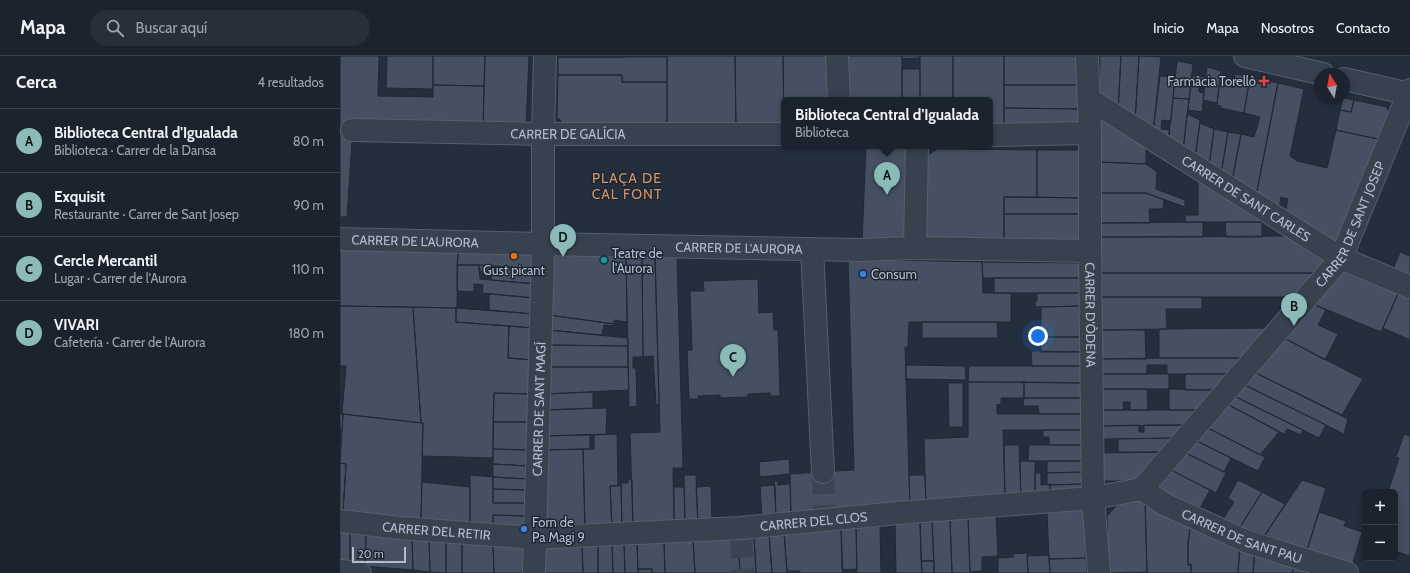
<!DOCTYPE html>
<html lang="es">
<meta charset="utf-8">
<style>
body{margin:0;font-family:Cabin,sans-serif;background:#282f3a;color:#f1f3f6}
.controls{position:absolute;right:12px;bottom:12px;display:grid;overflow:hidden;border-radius:6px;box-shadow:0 2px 10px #0003}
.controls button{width:36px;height:36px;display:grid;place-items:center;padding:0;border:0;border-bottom:1px solid #39404a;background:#1b232e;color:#f1f3f6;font:20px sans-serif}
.compass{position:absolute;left:974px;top:12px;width:36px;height:36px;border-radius:50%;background:#1b232e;box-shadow:0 2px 10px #0003;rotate:349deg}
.scale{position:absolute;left:12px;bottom:10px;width:54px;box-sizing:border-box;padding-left:4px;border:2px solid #b4bcc9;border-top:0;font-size:11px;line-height:14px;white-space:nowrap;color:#b4bcc9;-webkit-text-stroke:3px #1d2633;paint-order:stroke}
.you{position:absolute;left:698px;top:280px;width:14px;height:14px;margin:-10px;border:3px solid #fff;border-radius:50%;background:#1a73e8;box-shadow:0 0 0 6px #1a73e833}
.badge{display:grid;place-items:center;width:26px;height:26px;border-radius:50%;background:#8bbbb9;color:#111;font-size:13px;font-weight:700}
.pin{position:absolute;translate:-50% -33px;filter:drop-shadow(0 1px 2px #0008)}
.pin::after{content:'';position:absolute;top:21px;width:14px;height:12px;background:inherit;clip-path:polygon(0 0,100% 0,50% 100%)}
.popup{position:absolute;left:441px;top:41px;width:212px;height:52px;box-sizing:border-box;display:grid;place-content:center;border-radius:6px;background:#1b232e;filter:drop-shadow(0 1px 3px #0005);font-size:13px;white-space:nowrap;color:#a0a4aa}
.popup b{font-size:15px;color:#f1f3f6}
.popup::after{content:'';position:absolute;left:50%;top:100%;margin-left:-8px;border:8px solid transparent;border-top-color:#1b232e}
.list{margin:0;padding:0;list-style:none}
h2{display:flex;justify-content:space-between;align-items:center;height:52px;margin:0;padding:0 16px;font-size:17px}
h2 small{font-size:13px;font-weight:400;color:#a0a4aa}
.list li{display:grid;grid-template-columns:26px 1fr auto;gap:12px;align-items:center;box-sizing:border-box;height:64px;padding:0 16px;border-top:1px solid #39404a}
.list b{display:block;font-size:15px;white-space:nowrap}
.list p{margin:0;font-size:13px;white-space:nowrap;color:#a0a4aa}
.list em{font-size:13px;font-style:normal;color:#a0a4aa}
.icon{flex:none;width:22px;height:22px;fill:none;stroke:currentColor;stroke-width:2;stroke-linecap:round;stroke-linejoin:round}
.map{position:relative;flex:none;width:1070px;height:517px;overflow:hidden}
header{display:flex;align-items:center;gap:24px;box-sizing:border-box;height:56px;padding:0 20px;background:#1b232e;border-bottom:1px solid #39404a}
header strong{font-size:19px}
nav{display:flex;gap:22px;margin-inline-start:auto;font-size:14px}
.search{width:280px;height:36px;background:#282f3a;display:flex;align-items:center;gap:10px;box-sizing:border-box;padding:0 14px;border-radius:22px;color:#a0a4aa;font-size:15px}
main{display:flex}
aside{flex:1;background:#1b232e}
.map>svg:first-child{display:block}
.building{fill:#455162;stroke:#1f2835}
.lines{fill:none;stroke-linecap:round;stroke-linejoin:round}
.minor-tunnel{stroke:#3a4453;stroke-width:22;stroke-dasharray:22 11;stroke-linecap:butt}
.minor-casing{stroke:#565f6c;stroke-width:24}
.minor{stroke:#38414e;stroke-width:22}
.health-dot{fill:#e0444e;stroke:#1d2633;stroke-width:1.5}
.food-dot{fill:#e8710a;stroke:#1d2633;stroke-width:1.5}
.culture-dot{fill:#0f9aa8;stroke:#1d2633;stroke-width:1.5}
.shop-dot{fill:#3f7fe0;stroke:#1d2633;stroke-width:1.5}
.labels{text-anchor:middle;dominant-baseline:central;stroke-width:3;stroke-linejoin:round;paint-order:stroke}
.poi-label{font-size:13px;fill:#b4bcc9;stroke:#1d2633;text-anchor:start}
.street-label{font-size:13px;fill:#b4bcc9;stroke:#1d2633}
.neighbourhood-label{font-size:14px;letter-spacing:1px;fill:#d59563;stroke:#1d2633}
</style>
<header>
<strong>Mapa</strong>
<div class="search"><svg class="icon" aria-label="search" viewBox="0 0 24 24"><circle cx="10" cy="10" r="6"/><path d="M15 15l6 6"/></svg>Buscar aquí</div>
<nav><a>Inicio</a><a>Mapa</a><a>Nosotros</a><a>Contacto</a></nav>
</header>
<main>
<aside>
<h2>Cerca<small>4 resultados</small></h2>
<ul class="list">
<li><span class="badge">A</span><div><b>Biblioteca Central d'Igualada</b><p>Biblioteca · Carrer de la Dansa</p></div><em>80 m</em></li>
<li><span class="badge">B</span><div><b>Exquisit</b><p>Restaurante · Carrer de Sant Josep</p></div><em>90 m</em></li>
<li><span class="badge">C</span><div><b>Cercle Mercantil</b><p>Lugar · Carrer de l'Aurora</p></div><em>110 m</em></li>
<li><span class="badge">D</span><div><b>VIVARI</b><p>Cafetería · Carrer de l'Aurora</p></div><em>180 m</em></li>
</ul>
</aside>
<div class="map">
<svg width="1070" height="517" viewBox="0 0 1070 517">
<rect width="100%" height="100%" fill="#242f3e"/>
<path class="building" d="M0 0H39L38 40 93 41V29L144 30 143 71 13 70 7 161H0Z
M47 0H93V33L46 32Z
M93 0H145L144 30 93 29Z
M145 0H189L186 71H143Z
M218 0H286V1H218Z
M327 0H395L396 75 327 74Z
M395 0H443L444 75H396Z
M443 0H489L490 44H444V65Z
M506 0H562V44H507Z
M562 0H580V2L562 3Z
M580 0H613V44H580Z
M613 0H664V76H650V44H613Z
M664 0H742V29H664Z
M760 0H781L778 55 759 44Z
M781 0H799L795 66 778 55Z
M799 0 821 1 813 77 795 66Z
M218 1H327V26H282V19H218Z
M837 5 853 8 849 43 833 42Z
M867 11 881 15 877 47 863 44Z
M562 13H580V44H562Z
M895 18 910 21 904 57 880 52 881 50H877L879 29 893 31Z
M218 19H282V26H327V74H230L217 61Z
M820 20 835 21 831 65 822 64 821 73 830 74 828 86 813 77Z
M852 20 865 21 864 31 859 30V36L864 37 862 56 848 54Z
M910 21 938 27 916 140 892 125 901 78 914 81 920 61 904 57Z
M938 27 964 33 950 100 957 105 987 112 996 74 1042 84 998 190 945 157 948 143 941 141 939 154 916 140Z
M664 29H742V53L664 52Z
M833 42 849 43 843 95 828 86Z
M1003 42 1014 44 1011 56 1000 54Z
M1014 44 1047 51 1051 61 1042 84 996 74 1000 54 1011 56Z
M664 52 742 53V77L664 76Z
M847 58 860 64 855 102 843 95Z
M761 65H764L806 91V108L760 106V67Z
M860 67 874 73 869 111 855 102Z
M874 73 888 76 881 118 869 111Z
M888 76 901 78 892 125 881 118Z
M526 91 572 93 568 188 522 186Z
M597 93 697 94V141H664V188H594L584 179 586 100Z
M697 94H742L743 142 697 141Z
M760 106 806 108 817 116 816 133 845 144V151L806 137H760Z
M858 124 925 166H845V159H858Z
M760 137H806L824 144 823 153H809L810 167H760Z
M664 141 743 142 742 158H664Z
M664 158H742L743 180 734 189 664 188Z
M863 166V181H760V167Z
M885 166H922V181H886Z
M949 180 987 205 981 217H760V181Z
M0 194 118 195 117 252 0 250Z
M118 195 196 197V213L139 209H117Z
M1060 196 1070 200V219L1053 213Z
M211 197 286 199 287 266 274 264V268L209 259Z
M286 199 302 200 303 301H293V312H296L297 350 289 351Z
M302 200H315L319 349H316L313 300 303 301Z
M315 200H337L343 412H333L334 469 293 471 290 377 320 376Z
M508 203 642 206 643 237H671V266H569L568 291H565L570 451 451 460 450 418 514 414Z
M642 206 743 207V222H643Z
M117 209H139L140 223 196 228 195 242 142 237 143 229 134 228V236L117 235Z
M139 209 196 213V228L151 224 152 216 139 215Z
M1017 212 1061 231 1041 276 973 248 1001 216Z
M760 217H981L960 241H760Z
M654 222H743V237H654Z
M418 223 419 257 433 256 434 274H438L440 340H430V337L408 338V341L380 342V339L358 340V343H349L347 294H352L350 235H364L363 225Z
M1061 231 1070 235V284L1043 272Z
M697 237H743V250L695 251V245H697Z
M149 238 195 242 194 258 149 254Z
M760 241H862V253H826L827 273 760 274Z
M973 248 986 254 978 269 998 278 985 304 944 282Z
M0 250 73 251 81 367 2 358 6 310H0Z
M743 250V281H701V251Z
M73 251 116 252V266L169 270 168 302 193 304 191 338 154 337 153 402 82 400 83 367H81Z
M116 252 194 258V272L116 266Z
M209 259 274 268 273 270 264 269 262 279 208 274Z
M582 266H657L658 282H582Z
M169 270 194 272 193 304 168 302Z
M933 272 906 302H819V273Z
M208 274 288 282V290L208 289Z
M760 274H805L806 303H760Z
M701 281H743V296H701Z
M944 282 1023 323 1002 359 914 316Z
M208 289 288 290V311H207Z
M691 295 743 296V310H692Z
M819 302H906L893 318H827V309H807V318H761L760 303Z
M566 309 625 310 626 324 566 323Z
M629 310H743V327L628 326Z
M207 311H288L289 334 206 338Z
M914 316 1008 363 1004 378 903 328Z
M761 318H829V333H761Z
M845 318H893L879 334H845Z
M628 326H684V342H661V349L657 348V358H744L743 374H663L665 445 586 450 584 383 628 381Z
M684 326 743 327V342H684Z
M608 327H623V371H609Z
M903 328 986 369 979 382 894 340Z
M761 333H807L808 354H790V346H783L784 354H761Z
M829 333 879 334 862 354H829Z
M253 336V352L205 354 206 338Z
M154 337 191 338 190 366H153Z
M894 340 963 374 961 379 947 373 944 378 887 348Z
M684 342H743L744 358H699L698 350H683Z
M887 348 939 376 920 399 866 371Z
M267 352 266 378 204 380 205 354Z
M761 354H862L849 369 761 370Z
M0 358H3L2 375H0Z
M3 358 83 367 81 464 3 456 6 408 0 407Z
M153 366H190L189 394 153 393Z
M799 369V376H804V369H849L837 382 760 383 761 370Z
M866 371 925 401 918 415 855 384Z
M703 374H743L744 389H709V381H703Z
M277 378 278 430H270L272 472 245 473 243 393H254V379Z
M1064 378 1070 380V500L1055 495V436H1048L1059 402 1056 401Z
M250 379V393L204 394V380Z
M837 382 825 396H778V383Z
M855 384 891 402 884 416 844 396Z
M664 389H679L681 443 665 445Z
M689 389H744L743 405H688Z
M153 393 189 394 188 410 153 408Z
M243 393 245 473 200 475 204 394Z
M825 396 800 425H761V397Z
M844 396 886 417 876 437 829 413Z
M449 403 450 418 420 421 419 406Z
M680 405H695V442L681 443Z
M707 405H743V416L707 417Z
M0 407 6 408 3 456H0Z
M153 408 188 410 187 423 153 421Z
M829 413 870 434 860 452 818 433 817 428Z
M743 416V428L707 429V417Z
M695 417H701V429L710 428V441L695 442Z
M130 419 153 421V447H187L186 460 153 459V471L130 469Z
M344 419H356L358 468 345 469Z
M569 419H585L586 450 570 451Z
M153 421 187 423V434L153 433Z
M288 423H292L293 471 282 472 281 427H288Z
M898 424 922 436 900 471 883 463 894 446 888 442Z
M962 424 986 432 967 494 925 479Z
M434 425H438V429L450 428 451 460 436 461Z
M82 426 130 431V469L81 464Z
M743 428 742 437 710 441V429Z
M281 429 282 472H272L270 430Z
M435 429 436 461 422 462 420 430Z
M371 430 372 467 358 468 356 431Z
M334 431H344L345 469H334Z
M153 433 187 434V447H153Z
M922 436 945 448 925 479 900 471Z
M805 443 851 464 848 487V509L851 508V517H807Z
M805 443 807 516 768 517 767 460 777 449Z
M745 453 746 502 709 503 707 456Z
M979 456 1006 465 1004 470 1022 476 1012 510 967 494Z
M153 459 186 460 185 474 153 471Z
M656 459 658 500 642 501V515L630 516 628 460Z
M628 462 630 517H612L610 463Z
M610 463 612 517H594L592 464Z
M592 464 594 505H581L580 465Z
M851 464 900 488 898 517H851V508L848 509V487Z
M580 465 582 517H556L555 467Z
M540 468 541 517H517L516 471Z
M516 471 517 513 502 514 501 472Z
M501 472 503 517H460V515H447L444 476Z
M0 474 10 476V508L0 507Z
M10 476 26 478 25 510 10 508Z
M444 476 447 517H432L429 478Z
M26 478 72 481 73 514 25 510Z
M429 478 432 517H416L414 480Z
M414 480 416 517H400L398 481Z
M72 481 89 482 90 516 73 514Z
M398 481 400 517H355L353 484Z
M89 482 106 484V517L90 516Z
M106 484 122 485V517H106Z
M353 484 355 517H325L324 485Z
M122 485 153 487 154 517H122Z
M324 485 325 517H312V513H298L297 487Z
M284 486 285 517H273L272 487Z
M153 487 186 490 187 517H154Z
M272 487 273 517H258V488Z
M284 487H297L298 517H285Z
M258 488V517H243L242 489Z
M900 488 915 493 913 517H898Z
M242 489 243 517H205L204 496 208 490Z
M915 493 956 507 952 517H913Z
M687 497 688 517H658V502L674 501 672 498Z
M709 499 710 517H688L687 500Z
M746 502 747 517H710L709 503Z
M581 505H594V517H582Z
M956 507 984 517H952Z
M298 513H312V517H298Z"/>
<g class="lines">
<path class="minor-tunnel" d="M483 416 484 457
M401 480 403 517"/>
<g class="minor-casing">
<g id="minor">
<path d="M497 0 499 44"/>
<path id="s1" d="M747 0 750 77V195L753 442 759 517"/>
<path d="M905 0 983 18"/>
<path d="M1004 23 1070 38"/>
<path id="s2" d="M749 43 1001 202 1070 231"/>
<path id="s3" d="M12 74 203 78H444"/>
<path d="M650 79 750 77"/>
<path id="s4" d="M0 183 203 188 519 194 575 192 750 195"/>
<path d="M575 192 577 90"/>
<path d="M472 193 483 416"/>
<path id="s5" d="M802 433 1001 202 1070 34"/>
<path id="s6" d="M802 433 824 448 908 486 1007 517"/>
<path id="s7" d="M0 465 60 472 194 482 400 472 569 456 753 442 802 433"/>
<path d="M0 515 20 517"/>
<path id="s8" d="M194 517 203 197V78L205 0"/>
</g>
</g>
<use href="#minor" class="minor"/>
</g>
<path class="health-dot" d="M922 19h4v4h4v4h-4v4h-4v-4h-4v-4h4z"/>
<circle class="food-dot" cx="174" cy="200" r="4"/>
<circle class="culture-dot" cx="264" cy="204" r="4"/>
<g class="shop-dot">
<circle cx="523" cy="218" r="4"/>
<circle cx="184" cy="473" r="4"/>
</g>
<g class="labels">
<g class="poi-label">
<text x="916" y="25" text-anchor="end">Farmàcia Torellò</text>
<text x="272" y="197">Teatre de<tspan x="272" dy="15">l'Aurora</tspan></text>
<text x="174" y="214" text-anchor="middle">Gust picant</text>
<text x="531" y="218">Consum</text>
<text x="192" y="466">Forn de<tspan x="192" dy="15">Pa Magi 9</tspan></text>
</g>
<g class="street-label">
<text stroke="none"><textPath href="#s3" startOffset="216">CARRER DE GALÍCIA</textPath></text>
<text stroke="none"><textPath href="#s2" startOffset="186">CARRER DE SANT CARLES</textPath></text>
<text stroke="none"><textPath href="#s5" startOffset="339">CARRER DE SANT JOSEP</textPath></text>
<text stroke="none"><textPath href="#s4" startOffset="75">CARRER DE L'AURORA</textPath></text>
<text stroke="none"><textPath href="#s4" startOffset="399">CARRER DE L'AURORA</textPath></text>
<text stroke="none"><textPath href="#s1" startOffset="259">CARRER D'ÒDENA</textPath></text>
<text stroke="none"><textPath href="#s8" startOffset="164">CARRER DE SANT MAGÍ</textPath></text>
<text stroke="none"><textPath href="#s7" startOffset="475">CARRER DEL CLOS</textPath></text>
<text stroke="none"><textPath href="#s7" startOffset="97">CARRER DEL RETIR</textPath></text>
<text stroke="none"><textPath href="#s6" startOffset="111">CARRER DE SANT PAU</textPath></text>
</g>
<g class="neighbourhood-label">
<text x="287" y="122">PLAÇA DE<tspan x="287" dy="16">CAL FONT</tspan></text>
</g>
</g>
</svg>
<div class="controls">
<button>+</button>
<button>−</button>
</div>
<svg class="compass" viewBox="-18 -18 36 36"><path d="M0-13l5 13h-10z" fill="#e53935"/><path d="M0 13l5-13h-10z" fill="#a0a4aa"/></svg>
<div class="scale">20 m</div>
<div class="you"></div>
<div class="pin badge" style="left:547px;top:139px">A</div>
<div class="popup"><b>Biblioteca Central d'Igualada</b>Biblioteca</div>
<div class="pin badge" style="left:954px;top:270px">B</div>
<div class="pin badge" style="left:393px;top:321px">C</div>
<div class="pin badge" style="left:223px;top:201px">D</div>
</div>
</main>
